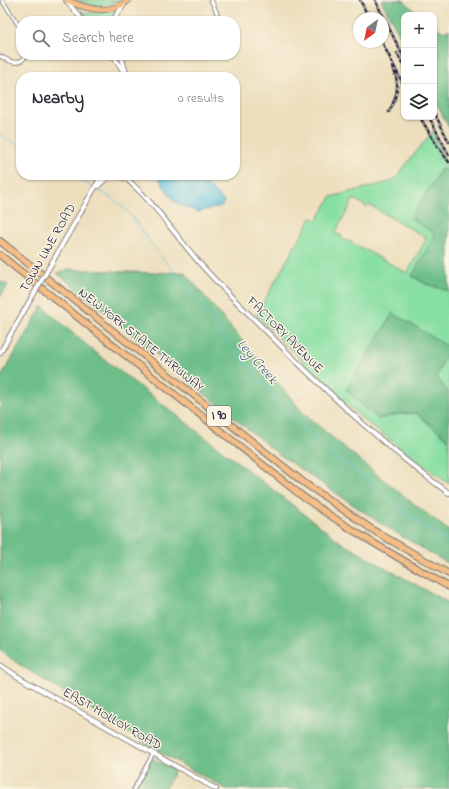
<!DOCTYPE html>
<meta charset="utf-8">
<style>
body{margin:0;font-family:"Indie Flower",sans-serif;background:#f2f2f3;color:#2b2b33}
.controls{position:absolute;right:12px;top:12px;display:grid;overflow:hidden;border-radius:8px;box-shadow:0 1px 3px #0004}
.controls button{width:36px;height:36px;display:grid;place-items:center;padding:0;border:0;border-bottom:1px solid #e1e1e2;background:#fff;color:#2b2b33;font:20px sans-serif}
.compass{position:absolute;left:353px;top:12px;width:36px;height:36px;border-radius:50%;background:#fff;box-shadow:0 1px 3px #0004;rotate:213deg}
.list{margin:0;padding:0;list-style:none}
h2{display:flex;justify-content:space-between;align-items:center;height:52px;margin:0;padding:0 16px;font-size:17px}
h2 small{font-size:13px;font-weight:400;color:#7c7c81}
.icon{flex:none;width:22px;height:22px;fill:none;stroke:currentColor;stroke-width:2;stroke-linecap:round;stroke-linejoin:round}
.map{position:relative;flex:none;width:449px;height:789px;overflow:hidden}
.search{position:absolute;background:#fff;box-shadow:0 1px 3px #0004;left:16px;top:16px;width:224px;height:44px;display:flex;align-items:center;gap:10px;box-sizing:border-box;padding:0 14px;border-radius:16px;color:#7c7c81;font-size:15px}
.panel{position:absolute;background:#fff;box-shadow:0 1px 3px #0004;left:16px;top:72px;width:224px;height:108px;border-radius:16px}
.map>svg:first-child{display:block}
.green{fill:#87dfa3;stroke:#54806f;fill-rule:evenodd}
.forest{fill:#6dbe89;stroke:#487062}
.water{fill:#61c2df;stroke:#42728d}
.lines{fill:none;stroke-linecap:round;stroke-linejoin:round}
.stream{stroke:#61c2df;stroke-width:1}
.minor-casing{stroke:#88807c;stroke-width:5}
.tertiary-casing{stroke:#88807c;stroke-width:6}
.primary-casing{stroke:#88807c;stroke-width:7}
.motorway-casing{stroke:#88807c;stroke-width:8}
.minor{stroke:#fff;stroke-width:3}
.tertiary{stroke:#fff;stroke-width:4}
.primary{stroke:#f6be86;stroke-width:5}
.motorway{stroke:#f6be86;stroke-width:5.5}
.rail-casing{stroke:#22223b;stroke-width:2.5}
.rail{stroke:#fcf5e5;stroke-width:1;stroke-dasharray:3;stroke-linecap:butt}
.tertiary-bridge-casing{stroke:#88807c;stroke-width:6;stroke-linecap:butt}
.tertiary-bridge{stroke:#fff;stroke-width:4}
.labels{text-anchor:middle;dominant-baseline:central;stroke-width:3;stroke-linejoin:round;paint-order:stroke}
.shield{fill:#fcf5e5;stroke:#63616e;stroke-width:1}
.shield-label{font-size:12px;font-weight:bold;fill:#22223b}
.street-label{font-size:13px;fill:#22223b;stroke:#fcf5e5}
.water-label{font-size:14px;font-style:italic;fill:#385a74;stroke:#fcf5e5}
</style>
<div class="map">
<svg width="449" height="789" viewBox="0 0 449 789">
<rect width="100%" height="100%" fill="#fcf5e5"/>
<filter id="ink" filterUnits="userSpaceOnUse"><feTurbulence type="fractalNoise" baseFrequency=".025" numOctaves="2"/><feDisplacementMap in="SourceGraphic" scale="8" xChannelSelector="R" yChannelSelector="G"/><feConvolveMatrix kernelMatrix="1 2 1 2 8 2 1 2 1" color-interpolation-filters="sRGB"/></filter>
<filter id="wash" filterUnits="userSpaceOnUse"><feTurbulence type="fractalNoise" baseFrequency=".012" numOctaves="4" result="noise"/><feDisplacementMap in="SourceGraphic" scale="16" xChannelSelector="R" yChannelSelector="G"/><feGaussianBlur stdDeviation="0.9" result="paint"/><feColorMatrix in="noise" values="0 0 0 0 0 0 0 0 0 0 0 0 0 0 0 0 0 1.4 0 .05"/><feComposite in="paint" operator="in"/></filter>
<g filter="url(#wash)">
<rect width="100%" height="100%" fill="#eddfbd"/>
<path class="green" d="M77 0H120C105 7 91 7 77 0Z
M117 9 109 21H87L79 11C92 15 104 13 117 9Z
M432 132 449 171 441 169 412 218 436 234 412 276 426 284 449 291V394L437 377 378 419 399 414 416 413 449 440V484L361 418 256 315 311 218 317 220 331 197 393 181ZM354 199 367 207 369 205 427 238 407 273 349 241 348 242 341 238 342 236 335 233Z"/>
<path class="forest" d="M381 0H403L419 15H404V43Z
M434 26 444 32 449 29V128L434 99Z
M441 169 449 171V291L426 284 412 276 435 234 411 218Z
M69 269 152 273 184 272 304 414 390 485 449 531V564L386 527 277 453 57 273Z
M0 281 8 285 0 297Z
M42 306 91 349 343 544 449 603V789H226L156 750 17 663 0 650V379Z
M393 313 449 347 437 377 449 394V440L416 413 399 414 378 419 346 390Z
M151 758 175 770 165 789H134Z"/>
<path class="water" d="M157 175H196L224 201 222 206 198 212C192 209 185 208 180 205 171 201 162 183 157 175Z"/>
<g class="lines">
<path class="stream" d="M0 134 21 147
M71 175 93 187
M96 189C117 200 134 214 145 236L211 319 219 333 299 424 335 458 364 476 400 508 449 544"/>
</g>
</g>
<g filter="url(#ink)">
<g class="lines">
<g class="minor-casing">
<path id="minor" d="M2 0 21 29
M211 0 217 13
M0 56C11 62 18 67 27 55
M134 789 153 754"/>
</g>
<g class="tertiary-casing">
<path id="tertiary" d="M66 0 83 21
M113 21 117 14 125 4
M113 55 127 77
M121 55 126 73
M122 175C156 203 175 236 204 268 231 298 261 325 289 354 340 404 391 452 449 493
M98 186C108 176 111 173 125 178
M50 266 102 175
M0 353 32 297
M0 665 20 678 216 789"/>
</g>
<g class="primary-casing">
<path id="primary" d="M67 0C87 10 110 15 129 0"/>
</g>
<g class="motorway-casing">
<path id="motorway" d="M0 241 303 482 376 532 449 574
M0 255 302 496C349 530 399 558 449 587"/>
</g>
<use href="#minor" class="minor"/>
<use href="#tertiary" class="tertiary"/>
<use href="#primary" class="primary"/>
<use href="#motorway" class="motorway"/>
<g class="rail-casing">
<path id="rail" d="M360 0 369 18
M375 0 404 58
M382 42 404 86
M397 53 404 67
M389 112C400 91 399 82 391 61
M434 112 449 142
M420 117 437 146 449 162
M429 117 449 155"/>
</g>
<use href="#rail" class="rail"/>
<g class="tertiary-bridge-casing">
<path id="tertiary-bridge" d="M32 297 50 266"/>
</g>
<use href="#tertiary-bridge" class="tertiary-bridge"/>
</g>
</g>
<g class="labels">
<rect class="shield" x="207" y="406" width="24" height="20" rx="3"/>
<g class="shield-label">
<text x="219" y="416">I 90</text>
</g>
<g class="street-label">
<text transform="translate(48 248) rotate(-60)">TOWN LINE ROAD</text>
<text transform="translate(285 335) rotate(45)">FACTORY AVENUE</text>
<text transform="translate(141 340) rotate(39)">NEW YORK STATE THRUWAY</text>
<text transform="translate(112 719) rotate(30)">EAST MOLLOY ROAD</text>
</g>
<g class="water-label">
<text transform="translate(257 362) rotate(49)">Ley Creek</text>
</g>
</g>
</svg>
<div class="controls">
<button>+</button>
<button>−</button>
<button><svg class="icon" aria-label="layers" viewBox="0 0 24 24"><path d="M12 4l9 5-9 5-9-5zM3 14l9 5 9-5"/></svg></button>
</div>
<svg class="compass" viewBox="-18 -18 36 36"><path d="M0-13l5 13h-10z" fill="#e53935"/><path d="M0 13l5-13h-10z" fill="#7c7c81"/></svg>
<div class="search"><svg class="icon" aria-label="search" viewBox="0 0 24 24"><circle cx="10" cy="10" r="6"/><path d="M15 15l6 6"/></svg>Search here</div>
<section class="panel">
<h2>Nearby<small>0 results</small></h2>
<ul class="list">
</ul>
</section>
</div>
